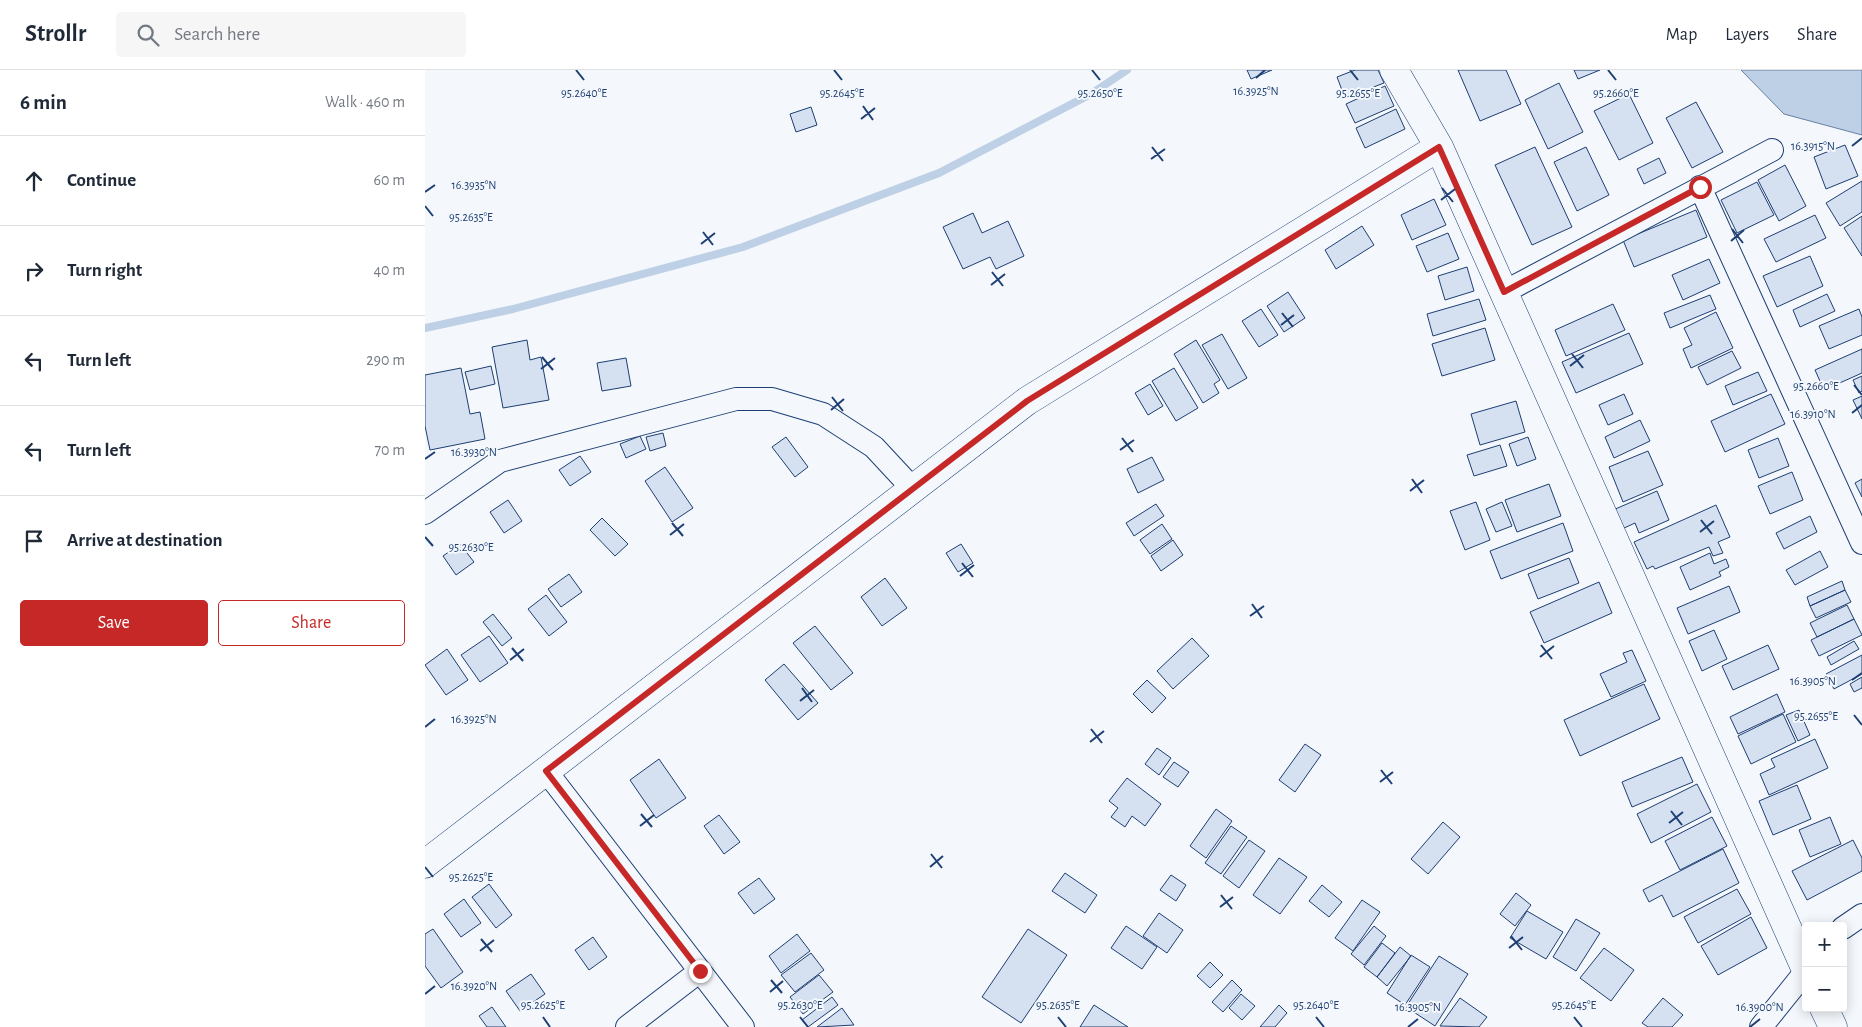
<!DOCTYPE html>
<meta charset="utf-8">
<style>
body{margin:0;font-family:"Alegreya Sans",sans-serif;background:#f6f6f7;color:#1f2937}
.controls{position:absolute;right:15px;bottom:15px;display:grid;overflow:hidden;border-radius:5px;box-shadow:0 2px 12px #0003}
.controls button{width:45px;height:45px;display:grid;place-items:center;padding:0;border:0;border-bottom:1px solid #e0e1e3;background:#fff;color:#1f2937;font:25px sans-serif}
.stop{position:absolute;width:15px;height:15px;margin:-11px;border:4px solid #c62828;border-radius:50%;background:#fff}
.stop.end{background:#c62828;border-color:#fff;box-shadow:0 1px 5px #0008}
.list{margin:0;padding:0;list-style:none}
h2{display:flex;justify-content:space-between;align-items:center;height:65px;margin:0;padding:0 20px;font-size:21px}
h2 small{font-size:16px;font-weight:400;color:#747a83}
.list li{display:grid;grid-template-columns:32px 1fr auto;gap:15px;align-items:center;box-sizing:border-box;height:90px;padding:0 20px;border-top:1px solid #e0e1e3}
.list b{display:block;font-size:19px;white-space:nowrap}
.list em{font-size:16px;font-style:normal;color:#747a83}
.actions{display:flex;gap:10px;padding:15px 20px}
.actions a{flex:1;padding:11px 0;border:1px solid #c62828;border-radius:5px;text-align:center;font-size:18px;color:#c62828}
.actions .main{background:#c62828;color:#fff}
.icon{flex:none;width:28px;height:28px;fill:none;stroke:currentColor;stroke-width:2;stroke-linecap:round;stroke-linejoin:round}
.map{position:relative;flex:none;width:1437px;height:957px;overflow:hidden}
header{display:flex;align-items:center;gap:30px;box-sizing:border-box;height:70px;padding:0 25px;background:#fff;border-bottom:1px solid #e0e1e3}
header strong{font-size:24px}
nav{display:flex;gap:28px;margin-inline-start:auto;font-size:18px}
.search{width:350px;height:45px;background:#f6f6f7;display:flex;align-items:center;gap:12px;box-sizing:border-box;padding:0 18px;border-radius:5px;color:#747a83;font-size:19px}
main{display:flex}
aside{flex:1;background:#fff}
.map>svg:first-child{display:block}
.water{fill:#bed0e5;stroke:#687fa3}
.lines{fill:none;stroke-linecap:round;stroke-linejoin:round}
.stream{stroke:#bed0e5;stroke-width:8}
.building{fill:#d5e0f0;stroke:#1d3f73}
.street-casing{stroke:#1d3f73;stroke-width:24}
.secondary-casing{stroke:#1d3f73;stroke-width:29}
.street{stroke:#f4f7fb;stroke-width:22}
.secondary{stroke:#f4f7fb;stroke-width:28}
.route{stroke:#c62828;stroke-width:6}
.ticks{fill:none;stroke:#1d3f73;stroke-width:2}
.ticks-label{font-size:12px;text-anchor:middle;fill:#1d3f73;stroke:#f4f7fb;stroke-width:4;stroke-linejoin:round;paint-order:stroke}
</style>
<header>
<strong>Strollr</strong>
<div class="search"><svg class="icon" aria-label="search" viewBox="0 0 24 24"><circle cx="10" cy="10" r="6"/><path d="M15 15l6 6"/></svg>Search here</div>
<nav><a>Map</a><a>Layers</a><a>Share</a></nav>
</header>
<main>
<aside>
<h2>6 min<small>Walk · 460 m</small></h2>
<ul class="list">
<li><svg class="icon" aria-label="ahead" viewBox="0 0 24 24"><path d="M12 20V5M6 11l6-6 6 6"/></svg><div><b>Continue</b></div><em>60 m</em></li>
<li><svg class="icon" aria-label="right" viewBox="0 0 24 24"><path d="M7 20v-9h11M14 6l5 5-5 5"/></svg><div><b>Turn right</b></div><em>40 m</em></li>
<li><svg class="icon" aria-label="left" viewBox="0 0 24 24"><path d="M17 20v-9H6M10 6l-5 5 5 5"/></svg><div><b>Turn left</b></div><em>290 m</em></li>
<li><svg class="icon" aria-label="left" viewBox="0 0 24 24"><path d="M17 20v-9H6M10 6l-5 5 5 5"/></svg><div><b>Turn left</b></div><em>70 m</em></li>
<li><svg class="icon" aria-label="arrive" viewBox="0 0 24 24"><path d="M6 21V4h12l-3 4 3 4H6"/></svg><div><b>Arrive at destination</b></div></li>
</ul>
<div class="actions"><a class="main">Save</a><a>Share</a></div>
</aside>
<div class="map">
<svg width="1437" height="957" viewBox="0 0 1437 957">
<rect width="100%" height="100%" fill="#f4f7fb"/>
<path class="water" d="M1316 0H1437V65L1359 44Z"/>
<g class="lines">
<path class="stream" d="M0 258 88 239 318 177 514 103 666 24 702 0"/>
</g>
<path class="building" d="M822 0H847L826 9Z
M930 0H953L959 13 920 28 912 7Z
M1033 0H1081L1096 34 1055 51Z
M1149 0H1175L1153 9Z
M1134 13 1158 62 1123 79 1100 30Z
M960 16 969 36 930 53 921 34Z
M1204 24 1228 73 1194 90 1169 41Z
M1271 32 1298 82 1267 98 1241 48Z
M386 37 392 55 371 62 365 44Z
M971 39 980 59 940 78 931 58Z
M1420 75 1433 106 1401 119 1389 87Z
M1110 77 1147 157 1107 175 1070 95Z
M1161 77 1184 125 1152 141 1129 92Z
M1234 88 1241 103 1219 114 1212 99Z
M1360 95 1381 136 1354 151 1333 110Z
M1437 111V142L1415 156 1401 133Z
M1332 112 1349 145 1312 163 1296 130Z
M1009 129 1021 155 987 170 976 145Z
M1271 140 1282 167 1209 197 1198 170Z
M548 143 557 163 583 151 599 186 571 199 565 187 538 199 518 157Z
M1390 145 1401 168 1351 192 1339 169Z
M1437 146V186L1419 158Z
M937 156 949 175 911 199 900 180Z
M1023 163 1034 189 1002 202 991 176Z
M1385 186 1398 216 1352 237 1338 206Z
M1284 189 1295 213 1258 230 1247 205Z
M1042 197 1049 221 1020 230 1013 206Z
M863 222 880 248 859 262 842 236Z
M1402 224 1410 241 1375 257 1368 240Z
M1285 225 1291 239 1245 258 1239 243Z
M1054 229 1061 250 1008 266 1002 244Z
M1188 234 1200 260 1141 286 1130 260Z
M836 239 853 265 834 277 817 251Z
M1434 239 1437 247V265L1404 279 1394 256Z
M1291 242 1308 278 1266 298 1258 279 1267 275 1259 258Z
M1060 258 1070 290 1017 306 1007 274Z
M1204 263 1218 294 1151 323 1137 292Z
M797 264 822 308 803 319 777 275Z
M102 270 105 290 116 287 124 330 78 338 67 277Z
M771 270 795 310 789 314 794 323 778 333 749 284Z
M1437 279V303L1399 320 1390 300Z
M1307 281 1316 298 1282 315 1273 297Z
M201 288 206 316 177 321 172 293Z
M66 296 70 314 45 320 40 302Z
M36 298 45 344 55 342 60 369 5 380 0 356V305Z
M749 298 773 338 751 351 727 311Z
M1333 302 1342 321 1308 335 1300 316Z
M1437 306V321L1434 323 1428 310Z
M725 314 738 336 723 345 710 323Z
M1199 324 1208 344 1183 355 1174 335Z
M1346 324 1360 354 1300 382 1286 351Z
M1437 326V349L1428 330Z
M1091 331 1100 362 1055 375 1046 344Z
M1215 350 1225 371 1189 388 1180 367Z
M238 363 241 376 225 381 221 367Z
M215 366 221 379 201 388 195 374Z
M361 367 383 397 370 407 347 377Z
M1103 367 1111 389 1092 396 1084 374Z
M1353 368 1364 396 1334 408 1323 380Z
M1075 375 1082 396 1049 406 1042 385Z
M1223 381 1238 415 1198 432 1184 397Z
M155 386 166 402 145 416 134 400Z
M727 387 739 410 713 423 702 399Z
M240 397 268 438 247 452 220 411Z
M1367 402 1378 430 1345 444 1333 416Z
M1437 409V427L1430 413Z
M1124 414 1136 446 1092 462 1080 430Z
M1232 421 1244 450 1214 463 1210 453 1197 459 1188 440Z
M83 430 97 451 79 463 65 442Z
M1051 432 1065 470 1040 480 1025 441Z
M1077 432 1087 456 1071 462 1061 439Z
M731 434 739 446 709 466 701 453Z
M1291 435 1305 467 1293 472 1298 483 1288 486 1284 477 1230 499 1228 496 1222 499 1209 472Z
M1385 446 1392 462 1359 479 1351 463Z
M177 448 203 474 190 486 165 460Z
M1138 453 1148 481 1076 509 1065 481Z
M737 454 747 469 725 484 715 470Z
M748 470 758 485 736 501 726 486Z
M35 474 49 492 31 505 18 486Z
M536 474 548 493 533 502 521 483Z
M1395 481 1403 497 1370 515 1361 500Z
M1285 483 1289 494 1301 489 1304 497 1294 502 1296 506 1265 520 1255 497Z
M1144 488 1154 513 1113 529 1103 504Z
M144 504 157 522 136 537 123 519Z
M460 508 482 538 457 556 436 527Z
M1417 511 1420 520 1385 536 1382 527Z
M1174 512 1187 543 1119 573 1105 542Z
M1304 516 1315 542 1263 564 1252 538Z
M1420 520 1426 532 1391 548 1385 536Z
M121 525 142 552 124 566 103 539Z
M1422 535 1429 549 1392 567 1385 553Z
M68 544 87 568 77 576 58 552Z
M1429 549 1437 565 1394 586 1386 570Z
M390 556 428 603 406 620 368 573Z
M1289 560 1302 589 1277 601 1264 571Z
M64 566 83 593 55 612 36 585Z
M767 568 784 586 748 619 732 601Z
M1429 571 1434 579 1406 595 1402 587Z
M1343 575 1354 599 1308 620 1297 596Z
M22 579 43 610 21 625 0 595Z
M1207 580 1221 611 1186 627 1175 604 1202 592 1198 583Z
M1437 585V604L1409 619 1401 604Z
M359 594 393 633 373 650 340 610Z
M1437 607V618L1429 622 1425 614Z
M722 610 741 628 727 643 708 624Z
M1219 614 1235 649 1155 686 1139 650Z
M1352 624 1360 642 1313 664 1305 647Z
M1374 640 1385 665 1373 671 1361 645Z
M1358 644 1371 672 1326 694 1313 666Z
M1390 669 1403 698 1344 725 1335 704 1350 697 1346 689Z
M880 674 896 685 870 722 854 710Z
M732 678 746 688 734 705 720 694Z
M1257 687 1268 712 1207 737 1197 712Z
M234 689 261 728 231 748 205 710Z
M749 692 764 702 753 717 738 707Z
M702 708 736 734 720 756 707 746 700 757 686 747 693 738 684 731Z
M1272 714 1286 742 1226 773 1212 744Z
M1372 715 1386 749 1348 765 1334 731Z
M791 739 807 751 781 788 765 776Z
M294 745 315 772 299 784 279 756Z
M1287 747 1302 776 1255 800 1240 771Z
M1405 747 1416 774 1385 787 1374 760Z
M1018 752 1035 767 1003 804 986 789Z
M806 756 822 767 796 804 780 793Z
M824 770 840 781 814 818 798 806Z
M1428 770 1437 788V801L1382 830 1367 801Z
M1298 779 1314 813 1248 847 1237 825 1224 832 1218 820Z
M854 788 882 807 855 844 828 825Z
M640 803 672 825 660 843 627 821Z
M746 805 761 815 751 831 735 820Z
M334 808 350 829 329 844 313 823Z
M64 814 87 845 71 858 47 827Z
M897 815 917 832 904 847 884 831Z
M1312 819 1326 844 1273 873 1259 847Z
M1091 823 1106 835 1090 856 1075 844Z
M39 829 56 853 36 867 19 844Z
M937 830 955 842 928 881 910 868Z
M1102 841 1138 862 1121 889 1085 868Z
M734 843 758 860 742 883 718 866Z
M1326 847 1342 878 1293 905 1276 876Z
M1151 849 1175 863 1151 901 1128 887Z
M701 856 732 877 717 899 686 878Z
M949 856 961 866 939 895 926 884Z
M8 859 38 902 16 918 0 896V864Z
M603 859 642 885 596 953 557 927Z
M372 864 385 881 356 903 344 886Z
M168 867 182 887 164 900 150 880Z
M957 873 970 883 952 907 939 897Z
M975 877 986 886 962 916 952 907Z
M1179 878 1209 900 1186 931 1155 908Z
M386 883 399 900 370 922 356 905Z
M986 885 1005 897 980 935 962 923Z
M1014 886 1043 904 1010 956 981 937Z
M785 892 798 905 785 918 772 906Z
M106 904 120 924 95 941 81 921Z
M394 905 408 922 378 944 365 927Z
M807 910 817 920 798 942 787 932Z
M816 924 830 936 817 950 804 938Z
M407 927 413 935 383 957 377 950Z
M1035 928 1062 947 1054 957 1015 956Z
M1238 928 1258 945 1247 957H1223L1217 953Z
M669 935 703 957H655Z
M854 935 862 943 850 957H835Z
M67 937 81 957H62L54 946Z
M417 938 429 955 392 957Z"/>
<g class="lines">
<g class="street-casing">
<path id="street" d="M1275 117 1437 473
M1079 222 1347 80
M0 443 75 391 311 329H347L398 344 449 377 488 419
M121 701 318 957
M1418 858 1437 845
M202 957 275 901
M1336 957 1381 901"/>
</g>
<g class="secondary-casing">
<path id="secondary" d="M969 0 1014 77 1381 900
M0 794 602 331 1014 77
M1399 938 1408 957"/>
</g>
<use href="#street" class="street"/>
<use href="#secondary" class="secondary"/>
</g>
<g class="lines">
<path class="route" d="M275 901 121 701 602 331 1014 77 1079 222 1275 117"/>
</g>
<path class="ticks" d="M151 0 159 10M409 0 417 10M667 0 675 10M925 0 933 10M1183 0 1191 10M831 8 840 0M438 36 448 50M436 49 450 38M1427 76 1437 68M727 77 738 91M726 89 740 79M1017 118 1028 132M0 122 10 115M1016 130 1030 119M0 136 8 146M1307 159 1318 173M278 162 288 175M1306 171 1319 160M276 174 290 163M567 202 578 216M566 215 580 204M857 243 868 257M856 255 869 245M1147 284 1158 298M117 287 128 300M1145 296 1159 285M116 299 130 288M1429 315 1437 325M407 327 418 341M406 340 419 329M1427 343 1437 335M697 368 708 382M695 380 709 370M0 389 10 382M987 409 997 423M985 421 999 410M1276 450 1287 464M247 453 258 466M1275 462 1289 451M245 465 259 454M0 467 8 476M537 493 548 507M535 506 549 495M827 534 837 548M825 546 839 536M1116 575 1127 589M87 578 98 591M1115 587 1129 576M85 590 99 579M1427 610 1437 603M377 618 387 632M375 631 389 620M1429 645 1437 655M0 657 10 649M666 659 677 673M665 672 679 661M956 700 967 714M955 712 968 702M1246 741 1257 755M216 744 227 757M1244 753 1258 742M215 756 229 745M506 784 517 798M0 797 8 807M505 797 518 786M796 825 807 839M795 837 808 827M1086 866 1097 880M56 869 67 882M1084 878 1098 867M55 881 69 870M346 910 357 923M345 922 358 911M0 924 10 916M118 947 125 957M375 947 383 957M633 947 641 957M891 947 899 957M1149 947 1157 957M983 957 993 949M1325 957 1335 949"/>
<g class="ticks-label">
<text x="831" y="25">16.3925°N</text>
<text x="159" y="27">95.2640°E</text>
<text x="417" y="27">95.2645°E</text>
<text x="675" y="27">95.2650°E</text>
<text x="933" y="27">95.2655°E</text>
<text x="1191" y="27">95.2660°E</text>
<text x="1388" y="80">16.3915°N</text>
<text x="49" y="119">16.3935°N</text>
<text x="46" y="151">95.2635°E</text>
<text x="1391" y="320">95.2660°E</text>
<text x="1388" y="348">16.3910°N</text>
<text x="49" y="386">16.3930°N</text>
<text x="46" y="481">95.2630°E</text>
<text x="1388" y="615">16.3905°N</text>
<text x="1391" y="650">95.2655°E</text>
<text x="49" y="653">16.3925°N</text>
<text x="46" y="811">95.2625°E</text>
<text x="49" y="920">16.3920°N</text>
<text x="118" y="939">95.2625°E</text>
<text x="375" y="939">95.2630°E</text>
<text x="633" y="939">95.2635°E</text>
<text x="891" y="939">95.2640°E</text>
<text x="1149" y="939">95.2645°E</text>
<text x="993" y="941">16.3905°N</text>
<text x="1335" y="941">16.3900°N</text>
</g>
</svg>
<div class="controls">
<button>+</button>
<button>−</button>
</div>
<div class="stop" style="left:1275px;top:117px"></div>
<div class="stop end" style="left:275px;top:901px"></div>
</div>
</main>
